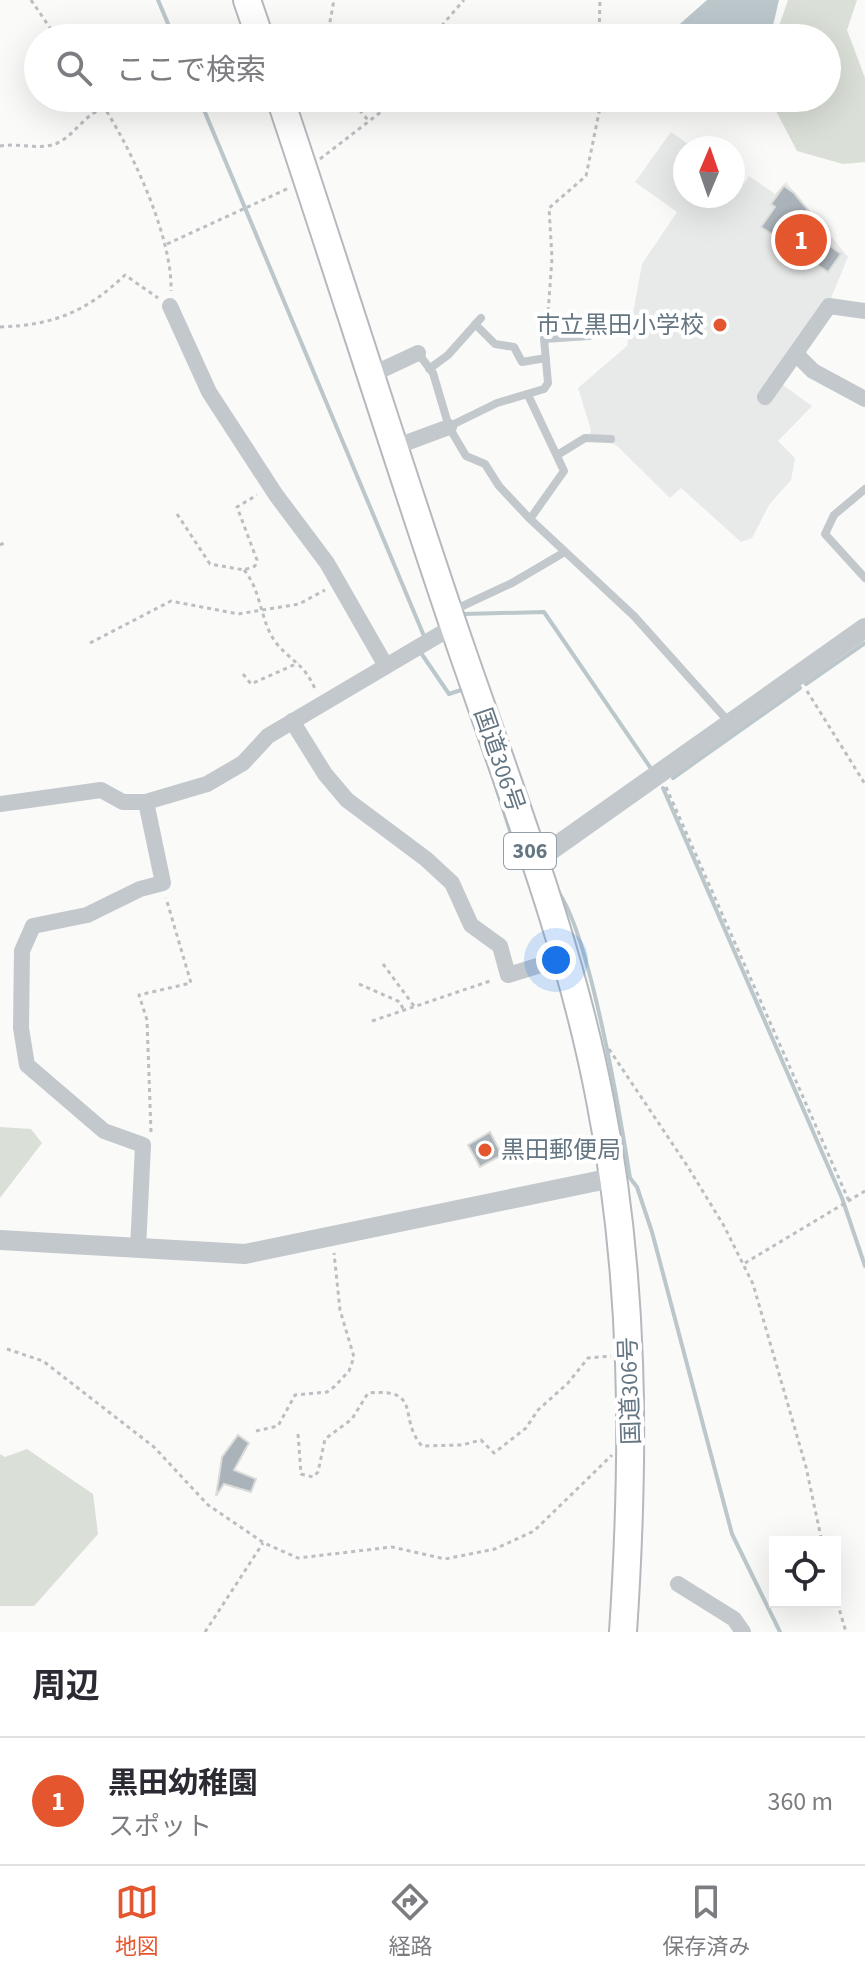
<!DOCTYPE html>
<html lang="ja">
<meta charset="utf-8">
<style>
body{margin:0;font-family:"Source Sans 3","Noto Sans JP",sans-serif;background:#f7f7f7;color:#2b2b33}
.controls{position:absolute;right:24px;bottom:24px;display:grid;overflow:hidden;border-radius:0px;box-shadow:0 8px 32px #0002}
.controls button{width:72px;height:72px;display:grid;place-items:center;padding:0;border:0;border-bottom:2px solid #e1e1e2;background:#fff;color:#2b2b33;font:40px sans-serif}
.compass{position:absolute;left:673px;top:136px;width:72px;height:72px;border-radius:50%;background:#fff;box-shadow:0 8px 32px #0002;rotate:2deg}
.you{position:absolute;left:556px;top:960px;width:28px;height:28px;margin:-20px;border:6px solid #fff;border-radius:50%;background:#1a73e8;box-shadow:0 0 0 12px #1a73e833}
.badge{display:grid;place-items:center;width:52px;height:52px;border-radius:50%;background:#e4572e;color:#fff;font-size:26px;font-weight:700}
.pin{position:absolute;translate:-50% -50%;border:4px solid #fff;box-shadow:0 2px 8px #0006}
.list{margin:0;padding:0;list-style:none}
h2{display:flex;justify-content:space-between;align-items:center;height:104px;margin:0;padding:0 32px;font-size:34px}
h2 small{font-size:26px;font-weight:400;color:#7c7c81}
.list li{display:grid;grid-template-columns:52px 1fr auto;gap:24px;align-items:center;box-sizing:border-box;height:128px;padding:0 32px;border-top:2px solid #e1e1e2}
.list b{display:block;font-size:30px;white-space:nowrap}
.list p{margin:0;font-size:26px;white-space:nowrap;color:#7c7c81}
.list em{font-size:26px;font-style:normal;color:#7c7c81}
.icon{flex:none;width:44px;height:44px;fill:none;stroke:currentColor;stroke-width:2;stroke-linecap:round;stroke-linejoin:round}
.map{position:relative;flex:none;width:865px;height:1632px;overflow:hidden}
.search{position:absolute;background:#fff;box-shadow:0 8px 32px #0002;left:24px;right:24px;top:24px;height:88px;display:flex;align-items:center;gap:20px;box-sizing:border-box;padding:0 28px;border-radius:44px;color:#7c7c81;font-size:30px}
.sheet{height:232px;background:#fff}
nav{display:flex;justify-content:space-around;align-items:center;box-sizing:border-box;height:112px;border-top:2px solid #e1e1e2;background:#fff;font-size:22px;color:#7c7c81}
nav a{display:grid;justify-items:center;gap:4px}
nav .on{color:#e4572e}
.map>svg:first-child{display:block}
.built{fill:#e8e9e9}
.green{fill:#dadfd7}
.water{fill:#bbc7cb}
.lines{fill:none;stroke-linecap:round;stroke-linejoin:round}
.stream{stroke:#bbc7cb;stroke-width:4}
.building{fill:#aab3b9;stroke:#dcdcda;stroke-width:2}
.trunk-casing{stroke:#b4b9bd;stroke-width:30}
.path{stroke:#bbbfc2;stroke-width:3;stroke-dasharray:4 4;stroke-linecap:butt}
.service{stroke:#c3c8cc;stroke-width:8}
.minor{stroke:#c3c8cc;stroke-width:16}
.tertiary{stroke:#c3c8cc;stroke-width:20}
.trunk{stroke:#fff;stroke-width:26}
.poi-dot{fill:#e4572e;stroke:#fff;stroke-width:3}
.labels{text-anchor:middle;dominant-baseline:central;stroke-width:8;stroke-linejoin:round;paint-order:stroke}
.shield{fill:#fff;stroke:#939fa8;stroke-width:2}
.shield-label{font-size:22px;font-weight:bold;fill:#657683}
.poi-label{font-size:24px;fill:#657683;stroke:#fff;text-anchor:end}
.street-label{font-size:24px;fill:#657683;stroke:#fff}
</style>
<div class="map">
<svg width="865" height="1632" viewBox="0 0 865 1632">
<rect width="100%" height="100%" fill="#fafaf8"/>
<path class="built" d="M671 132 694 148H685V196H733V176L744 184 749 176 775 194 786 182 848 257 831 298 827 299 783 385 812 406 778 441 795 458 791 480 769 505 752 538 741 542 681 488 670 498 616 445 589 436 591 430 578 388 627 346 642 264 677 212 635 182Z"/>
<path class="green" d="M788 0H857L847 30 865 78V162L843 164 797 151 777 113 776 98H827V38H775Z
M0 1127 31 1129 42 1143 0 1198Z
M27 1449 93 1494 98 1534 34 1606H0V1454L5 1457Z"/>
<path class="water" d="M707 0H779L770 38H664Z"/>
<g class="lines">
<path class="stream" d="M158 0 174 38
M199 98 424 636
M464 614 544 612 652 770
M419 650 449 694 464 689
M806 684 865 643
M488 762 512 837 511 841 519 850
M673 778 800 688
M663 788 842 1198 865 1266
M555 888C589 925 621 1121 630 1178L637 1187 652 1232 732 1534 780 1632"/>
</g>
<path class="building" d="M784 186 794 193 813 216 806 228 841 254 828 272 761 227 775 207 771 204Z
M490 1132 502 1155 480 1167 468 1145Z
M238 1435 249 1443 234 1470 256 1479 251 1492 224 1484 216 1496 222 1457Z"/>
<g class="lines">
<g class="trunk-casing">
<path id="trunk" d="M247 0 260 38
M280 98C340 277 396 457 457 636 509 788 570 942 600 1100 635 1278 635 1452 623 1632"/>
</g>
<path class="path" d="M31 0 57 38
M327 38 334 0
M431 38 464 0
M599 38 600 0
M98 98C129 143 173 237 171 291
M349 98 368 120
M0 146C17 143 36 149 52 145 74 139 84 112 106 108
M320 159 399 98
M167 244 289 188
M0 327C54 325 86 312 125 275L158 298
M547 327 552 258 549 208 586 176 602 98
M177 514 210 564 244 570 255 566 257 560 237 507 257 495
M0 545 4 543
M244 570C262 591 260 623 277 644 294 664 304 663 316 691
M90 643 171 601 238 614 299 604 325 590
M243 674 251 684 298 663
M807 691 865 784
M666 787 849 1201
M383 964 414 1006
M359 984 400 1002 403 1009
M372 1021 493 980
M609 1049 688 1167 724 1226 753 1284 806 1467 822 1542
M151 1132 147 1020 139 995 191 983 166 898
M745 1263 865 1191
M7 1349 43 1361 154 1447 208 1505 264 1543 298 1558 392 1547 445 1559 495 1549 534 1531 612 1455
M256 1431 278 1426 295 1395 327 1392 334 1387 349 1371 354 1357 340 1310 334 1253
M298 1434 301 1474 313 1477 318 1472 325 1439 352 1419 368 1393C424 1388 397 1418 422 1446L462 1445 481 1440 494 1453 526 1428 538 1410 568 1383 588 1358 611 1356
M835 1595 846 1632
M205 1632 263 1543"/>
<path class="service" d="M475 324 495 344 514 347 522 362 546 358
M418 353 433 373 449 427 466 456 485 464 499 486 529 518 634 616 728 721
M429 369 448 355 481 318
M528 395 564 471 530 519
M450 426 497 403 544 389 548 383 544 339 589 336
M559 454 585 438 611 439
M865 489 834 515 825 534 865 578
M454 610 512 583 563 553"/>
<path class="minor" d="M170 306 209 392 276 495 327 563 386 666
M796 354 813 371 865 399
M371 375 418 353
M765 397 829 306 865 311
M395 447 449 427
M292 721 325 774 347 800 426 859 452 883 471 925 500 946 508 975 563 958
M0 804 101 790 123 802H146L207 784 243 763 268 736 454 626
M138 1249 143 1145 104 1131 27 1065 21 1028 22 951 33 926 87 915 140 889 163 883 146 802
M678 1584 734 1619 743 1632"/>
<path class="tertiary" d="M534 862 865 628
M0 1240 245 1254 612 1178"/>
<use href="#trunk" class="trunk"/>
</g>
<g class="poi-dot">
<circle cx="720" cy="325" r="8"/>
<circle cx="485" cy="1150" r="8"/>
</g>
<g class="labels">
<rect class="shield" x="504" y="833" width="52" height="36" rx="6"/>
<g class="shield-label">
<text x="530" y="851">306</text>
</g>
<g class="poi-label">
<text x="704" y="325">市立黒田小学校</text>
<text x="501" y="1150" text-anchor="start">黒田郵便局</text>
</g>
<g class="street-label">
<text transform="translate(499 760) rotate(71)">国道306号</text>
<text transform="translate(630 1391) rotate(-92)">国道306号</text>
</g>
</g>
</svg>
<div class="controls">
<button><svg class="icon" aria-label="locate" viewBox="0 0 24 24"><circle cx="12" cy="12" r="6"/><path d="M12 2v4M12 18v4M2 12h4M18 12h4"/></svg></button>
</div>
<svg class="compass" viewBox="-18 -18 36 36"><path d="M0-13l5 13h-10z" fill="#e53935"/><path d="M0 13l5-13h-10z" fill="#7c7c81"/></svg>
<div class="you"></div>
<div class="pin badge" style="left:801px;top:240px">1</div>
<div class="search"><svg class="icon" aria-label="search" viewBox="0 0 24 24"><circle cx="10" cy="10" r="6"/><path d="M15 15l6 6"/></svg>ここで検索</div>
</div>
<section class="sheet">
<h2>周辺<small></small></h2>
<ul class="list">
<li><span class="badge">1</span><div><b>黒田幼稚園</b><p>スポット</p></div><em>360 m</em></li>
</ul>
</section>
<nav>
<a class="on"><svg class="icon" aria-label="map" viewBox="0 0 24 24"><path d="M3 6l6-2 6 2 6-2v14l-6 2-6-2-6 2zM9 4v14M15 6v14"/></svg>地図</a>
<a><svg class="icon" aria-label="directions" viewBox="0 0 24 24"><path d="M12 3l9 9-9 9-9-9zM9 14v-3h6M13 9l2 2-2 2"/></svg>経路</a>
<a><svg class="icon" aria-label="saved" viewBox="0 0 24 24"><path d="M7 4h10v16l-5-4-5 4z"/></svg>保存済み</a>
</nav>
